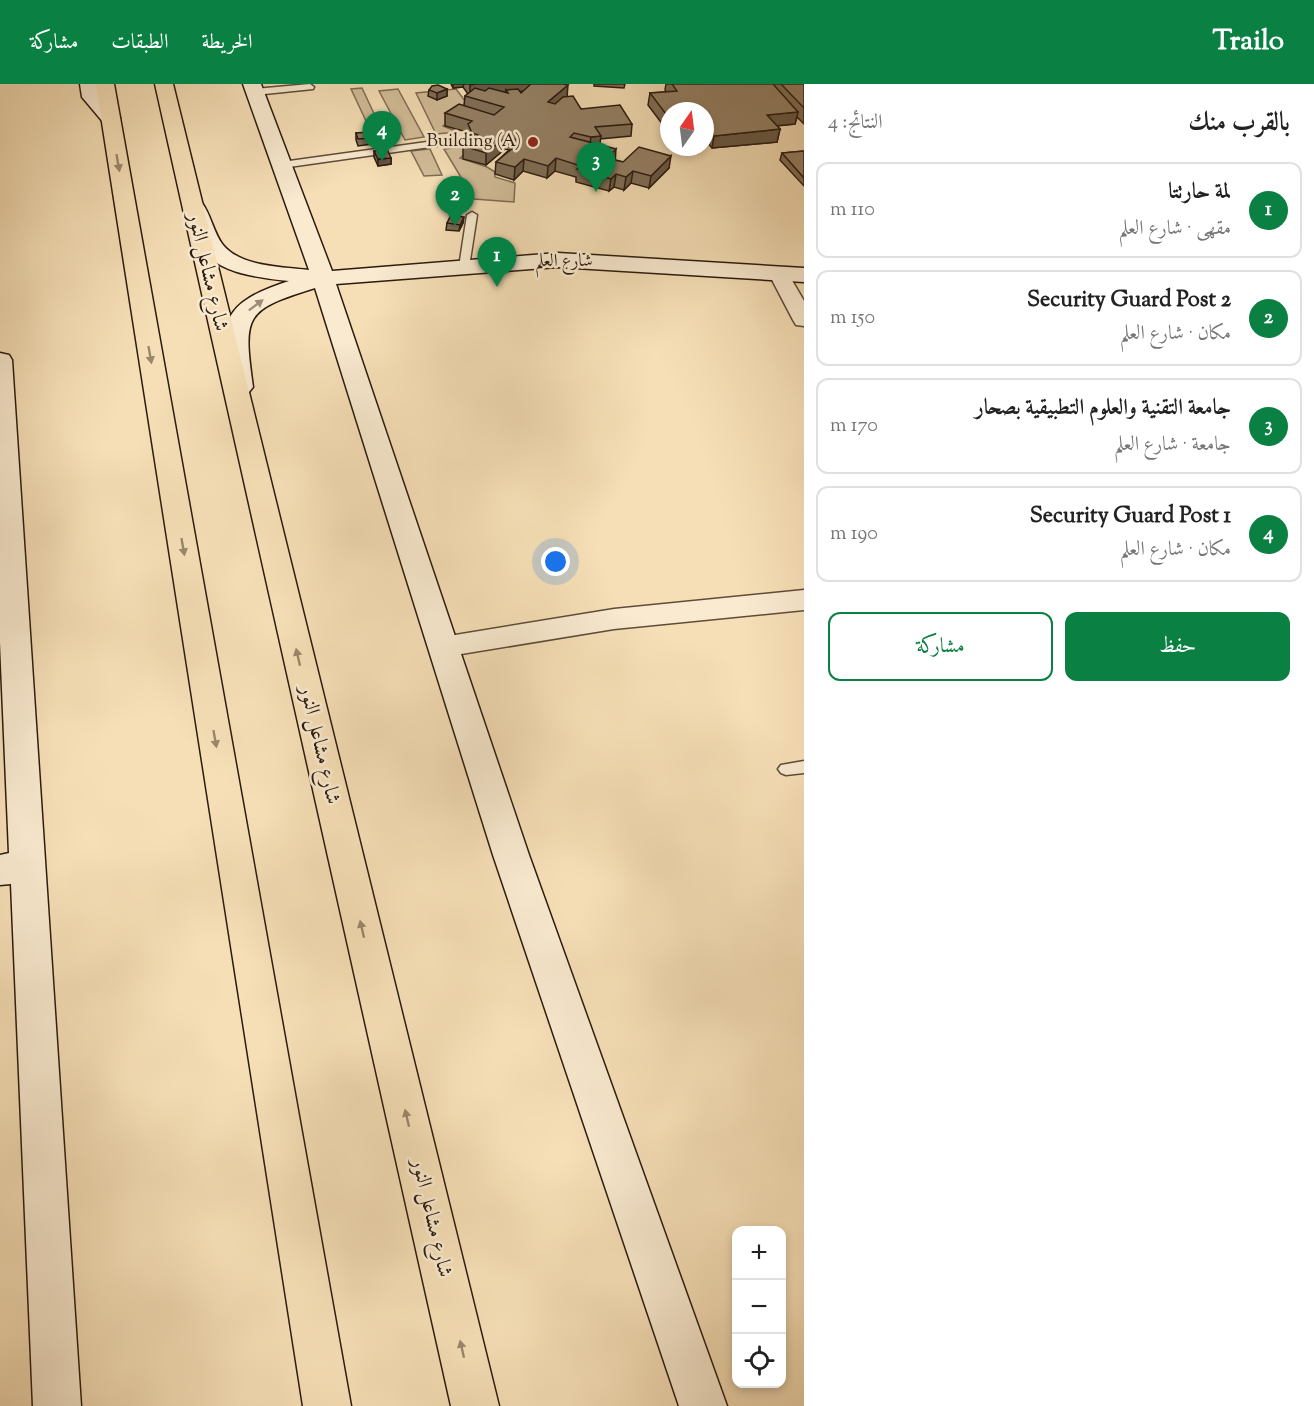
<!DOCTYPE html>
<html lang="ar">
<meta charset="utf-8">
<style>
body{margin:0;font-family:"Sorts Mill Goudy",Amiri,serif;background:#f2f2f2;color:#222;direction:rtl}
.controls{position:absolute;right:18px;bottom:18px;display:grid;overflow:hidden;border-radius:12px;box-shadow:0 3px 9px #0003}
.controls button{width:54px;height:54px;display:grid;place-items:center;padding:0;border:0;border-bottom:2px solid #e0e0e0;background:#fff;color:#222;font:30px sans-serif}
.compass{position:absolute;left:660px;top:18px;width:54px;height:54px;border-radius:50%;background:#fff;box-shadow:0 3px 9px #0003;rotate:14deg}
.you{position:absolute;left:556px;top:478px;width:21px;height:21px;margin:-15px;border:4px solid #fff;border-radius:50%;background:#1a73e8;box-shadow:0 0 0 9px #1a73e833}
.badge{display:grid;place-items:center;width:39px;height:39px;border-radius:50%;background:#0b8043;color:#fff;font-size:20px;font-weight:700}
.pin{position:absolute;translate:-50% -50px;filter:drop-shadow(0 2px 3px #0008)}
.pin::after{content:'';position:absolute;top:32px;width:21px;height:18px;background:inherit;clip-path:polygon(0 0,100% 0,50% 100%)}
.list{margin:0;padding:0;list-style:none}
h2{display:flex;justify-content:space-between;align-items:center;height:78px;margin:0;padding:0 24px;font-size:26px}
h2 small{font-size:20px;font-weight:400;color:#767676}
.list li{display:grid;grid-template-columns:39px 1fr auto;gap:18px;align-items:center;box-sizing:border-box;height:96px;margin:0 12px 12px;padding:0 12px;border:2px solid #e0e0e0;border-radius:12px}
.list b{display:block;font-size:22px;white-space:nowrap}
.list p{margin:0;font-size:20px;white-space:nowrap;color:#767676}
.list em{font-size:20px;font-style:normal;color:#767676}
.actions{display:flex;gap:12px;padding:18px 24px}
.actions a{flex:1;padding:14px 0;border:2px solid #0b8043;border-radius:12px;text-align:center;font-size:21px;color:#0b8043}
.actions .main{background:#0b8043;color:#fff}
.icon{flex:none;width:33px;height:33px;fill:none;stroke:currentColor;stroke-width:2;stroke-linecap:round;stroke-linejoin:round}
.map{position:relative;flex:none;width:804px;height:1322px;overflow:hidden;direction:ltr}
header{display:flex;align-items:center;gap:36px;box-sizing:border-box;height:84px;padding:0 30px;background:#0b8043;color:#fff}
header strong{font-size:28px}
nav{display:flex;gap:33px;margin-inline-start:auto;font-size:21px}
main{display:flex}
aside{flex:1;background:#fff}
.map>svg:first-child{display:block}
.green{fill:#d3be9a;stroke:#7f6c54;stroke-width:1.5}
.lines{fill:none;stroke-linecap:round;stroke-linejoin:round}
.lane-casing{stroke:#5e4c39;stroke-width:3}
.street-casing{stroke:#5e4c39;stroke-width:3}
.secondary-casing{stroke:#2b1b0f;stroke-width:3}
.highway-casing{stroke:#2b1b0f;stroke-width:3}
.lane{fill:#f9ead0;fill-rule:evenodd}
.street{fill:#f9ead0;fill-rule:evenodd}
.secondary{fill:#f9ead0;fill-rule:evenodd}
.highway{fill:#f6dfb7;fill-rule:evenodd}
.wall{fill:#806f58;stroke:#2b1b0f;stroke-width:1.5}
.shaded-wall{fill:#685a47;stroke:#2b1b0f;stroke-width:1.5}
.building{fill:#958166;stroke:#2b1b0f;stroke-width:1.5}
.oneway{fill:#9b876b}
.oneway2{fill:#9c8d79}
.poi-dot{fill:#8f2418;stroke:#f9ead0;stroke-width:2}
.labels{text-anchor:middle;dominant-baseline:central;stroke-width:5;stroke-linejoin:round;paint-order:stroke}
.far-poi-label{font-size:18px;fill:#2b1b0f;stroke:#f9ead0;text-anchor:end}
.far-street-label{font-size:18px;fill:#2b1b0f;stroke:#f9ead0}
.street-label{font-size:21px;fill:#2b1b0f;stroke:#f9ead0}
</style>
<header>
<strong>Trailo</strong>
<nav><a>الخريطة</a><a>الطبقات</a><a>مشاركة</a></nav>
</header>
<main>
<aside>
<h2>بالقرب منك<small>النتائج: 4</small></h2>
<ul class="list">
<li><span class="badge">1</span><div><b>لمة حارتتا</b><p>مقهى · شارع العلم</p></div><em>110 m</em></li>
<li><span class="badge">2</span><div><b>Security Guard Post 2</b><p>مكان · شارع العلم</p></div><em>150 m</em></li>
<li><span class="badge">3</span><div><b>جامعة التقنية والعلوم التطبيقية بصحار</b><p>جامعة · شارع العلم</p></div><em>170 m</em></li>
<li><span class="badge">4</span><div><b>Security Guard Post 1</b><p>مكان · شارع العلم</p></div><em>190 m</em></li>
</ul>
<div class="actions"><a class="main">حفظ</a><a>مشاركة</a></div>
</aside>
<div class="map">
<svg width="804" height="1322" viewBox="0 0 804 1322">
<rect width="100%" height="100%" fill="#f6dfb7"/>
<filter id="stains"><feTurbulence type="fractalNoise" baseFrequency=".00333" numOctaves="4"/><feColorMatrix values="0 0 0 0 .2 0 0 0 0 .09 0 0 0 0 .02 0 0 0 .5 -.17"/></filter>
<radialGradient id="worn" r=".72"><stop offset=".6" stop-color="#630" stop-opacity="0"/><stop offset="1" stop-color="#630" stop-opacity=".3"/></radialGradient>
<path class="green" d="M362 4 385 53 374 54 351 5Z
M398 5 424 53 405 56 379 7Z
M456 5 465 17 463 26 443 42 458 48 436 50 416 9Z
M469 62 472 64 460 74 487 83 495 88V93L515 99 514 118 474 115 444 65Z
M429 65H430L442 91 424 92 411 67Z"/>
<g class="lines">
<g class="lane-casing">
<path id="lane" d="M310 0 314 3 313 5 255 11 251 8 255 5Z
M434 57 438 60 437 62 282 84 277 81 282 78Z
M472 128 477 131 469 183 464 186 459 183 467 131Z
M804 677V689L786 691 781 689 778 685 781 681Z"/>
</g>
<g class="street-casing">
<path id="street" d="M779 184 786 186 804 217V242L796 241 793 236 769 190 772 186Z
M804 506V526L614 545 443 573 433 570 429 563 433 556 443 553 614 525Z"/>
</g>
<g class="secondary-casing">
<path id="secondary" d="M80 0H98L100 12 120 34 117 38H103L82 13Z
M243 0H261L332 187 558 169 804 184V198L558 183 336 200 529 771 727 1322H679L493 771 315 204C244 226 243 231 253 303L249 308 240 311 231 308 227 303C220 237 221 219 289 197 262 194 219 190 203 166 195 153 190 137 184 123L188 119 195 117 202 119C211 131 214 150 223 161 241 183 283 183 309 186Z
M0 269 9 271 12 276 81 1322H33L11 800 0 801V771L9 769 0 558Z"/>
</g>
<g class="highway-casing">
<path id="highway" d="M96 0H114L351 1322H303Z
M155 0H173L499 1322H451Z"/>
</g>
<use href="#lane" class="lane"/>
<use href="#street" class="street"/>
<use href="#secondary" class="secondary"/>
<use href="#highway" class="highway"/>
</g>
<path class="wall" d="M451 0H563L567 12 581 25 632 40 631 52 600 55V61L615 76 623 78 669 84 649 104 631 99 624 106 614 103 609 107 576 98V93L555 87 547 94 523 87 514 96 495 90 496 78 509 66 505 65 486 81 463 75V62L470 57 467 53V48L445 42V29L464 22 465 12 468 10 463 3 453 4Z
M594 0H625L624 4 594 2Z
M666 0H804V40L797 33 795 40 777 42 780 45 777 58 712 64 705 56V27H669V49L648 21 650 9 667 8 665 6Z
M447 5V12L437 16 428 12 429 6Z
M356 49 371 54 372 60 358 62 356 56Z
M374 67 391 74V80L378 82 374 73Z
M804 67V102L780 76 782 69Z
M447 139H463L459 147 446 146Z"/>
<path class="shaded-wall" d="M453 0H464L463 3 453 4Z
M477 0H533L532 6 508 9 506 6V9L470 13V1Z
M568 1 567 13 546 30 548 18Z
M447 5V12L437 16V9Z
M798 28 795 40 764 43 767 31Z
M780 45 777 58 712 64 714 52Z
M601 52 599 65 589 66 591 53Z
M506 53 505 65 486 81V69Z
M616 65 615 78 607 74Z
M671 72 669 84 649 104 651 92Z
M391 74V80L378 82V75Z
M556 74 555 87 547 94 548 82Z
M524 75 523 87 514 96 515 83Z
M633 87 631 99 624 106 626 93Z
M616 90 614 103 609 107 611 95Z
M464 133 463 139 459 147 460 141Z"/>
<path class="building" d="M531 0H563L568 1 548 18 555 20 563 13 573 12 581 25 620 21 632 40 595 43 601 52 591 53 574 49 570 53 616 65 607 74 623 78 639 63 671 72 651 92 633 87 626 93 616 90 611 95 577 85 581 82 556 74 548 82 524 75 515 83 496 78 521 57 506 53 486 69 463 62 478 51 472 49 468 40 472 37 445 29 459 20 494 31 504 23 465 12 475 4 485 7 489 4 508 9 506 6 518 5 521 9Z
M672 0H773L798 28 767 31 780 45 714 52 705 41V27H669V34L650 9 677 7Z
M781 0H804V24Z
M438 1 447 5 437 9 429 6 432 2Z
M369 48 371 54 358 55 356 49Z
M387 65 391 74 378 75 374 67Z
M804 67V94L782 69Z
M451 131 464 133 460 141 447 139Z"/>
<defs><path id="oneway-solid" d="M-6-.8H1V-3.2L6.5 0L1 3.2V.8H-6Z" transform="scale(1.5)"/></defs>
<g class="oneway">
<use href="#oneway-solid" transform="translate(118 79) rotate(80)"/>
<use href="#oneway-solid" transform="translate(150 271) rotate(80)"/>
<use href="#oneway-solid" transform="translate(183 463) rotate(80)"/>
<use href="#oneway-solid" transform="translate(298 573) rotate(-103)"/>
<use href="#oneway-solid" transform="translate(215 655) rotate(80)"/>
<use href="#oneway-solid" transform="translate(362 845) rotate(-103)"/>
<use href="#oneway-solid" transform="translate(407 1034) rotate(-103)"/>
<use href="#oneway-solid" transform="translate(462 1265) rotate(-103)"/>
</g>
<use class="oneway2" href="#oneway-solid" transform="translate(256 221) rotate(-37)"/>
<circle class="poi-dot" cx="533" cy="58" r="6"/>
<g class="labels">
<g class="far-poi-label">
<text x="521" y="58">Building (A)</text>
</g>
<g class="far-street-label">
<text x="564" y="178">شارع العلم</text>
</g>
<g class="street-label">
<text transform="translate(207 188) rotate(77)">شارع مشاعل النور</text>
<text transform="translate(319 661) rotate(77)">شارع مشاعل النور</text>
<text transform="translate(431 1134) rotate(77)">شارع مشاعل النور</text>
</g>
</g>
<rect width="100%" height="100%" filter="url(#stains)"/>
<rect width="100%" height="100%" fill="url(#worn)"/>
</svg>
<div class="controls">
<button>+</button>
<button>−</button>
<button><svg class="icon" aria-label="locate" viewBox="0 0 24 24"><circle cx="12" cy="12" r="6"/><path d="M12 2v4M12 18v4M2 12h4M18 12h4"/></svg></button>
</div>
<svg class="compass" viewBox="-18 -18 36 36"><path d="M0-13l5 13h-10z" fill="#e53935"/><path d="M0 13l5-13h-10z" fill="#767676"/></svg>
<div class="you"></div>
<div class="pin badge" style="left:497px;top:203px">1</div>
<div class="pin badge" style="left:455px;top:142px">2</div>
<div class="pin badge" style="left:596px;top:108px">3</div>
<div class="pin badge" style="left:382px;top:77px">4</div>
</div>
</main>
